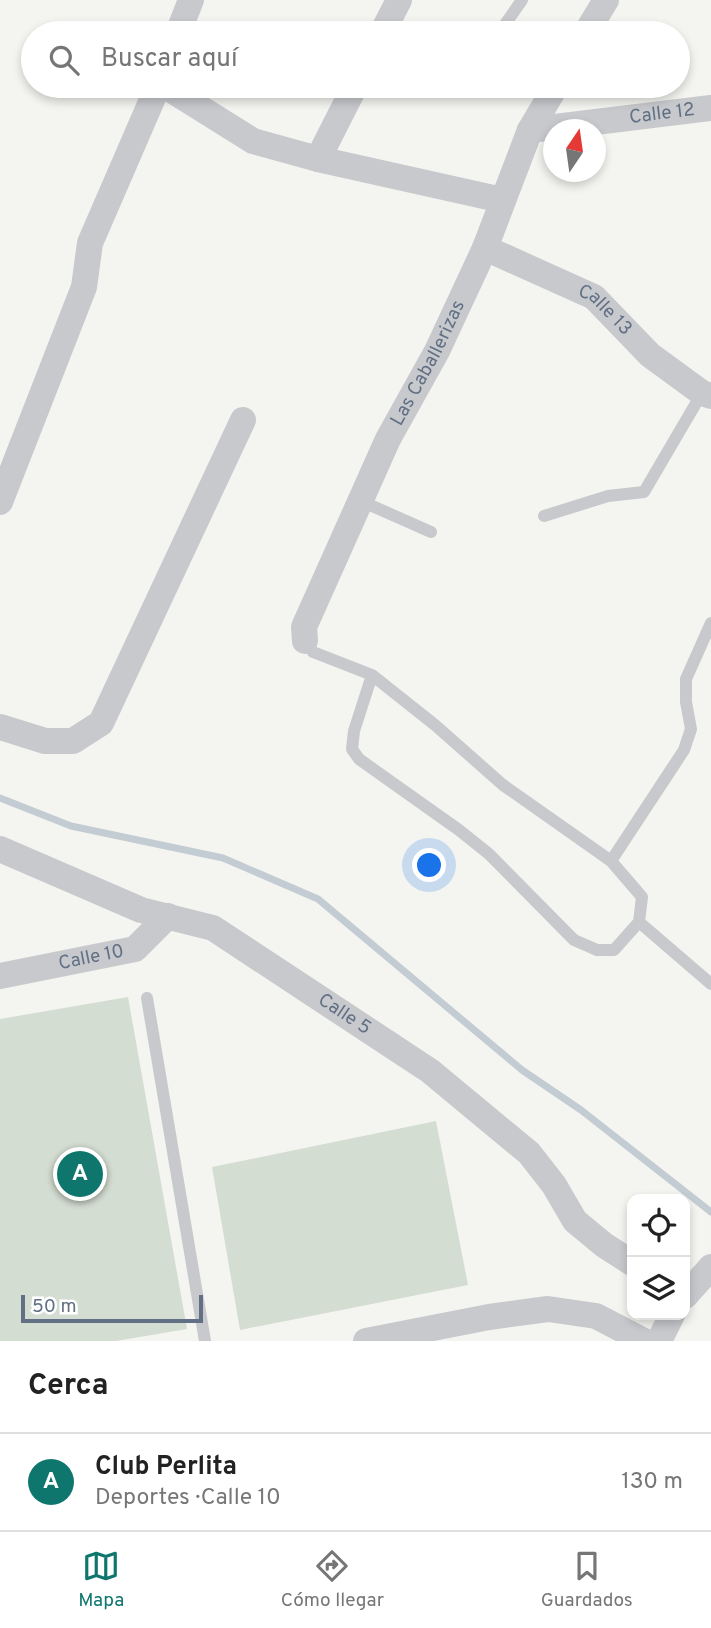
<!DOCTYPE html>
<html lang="es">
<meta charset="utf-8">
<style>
body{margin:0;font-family:Overpass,sans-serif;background:#f6f6f6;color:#222}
.controls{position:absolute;right:21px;bottom:21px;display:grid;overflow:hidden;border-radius:14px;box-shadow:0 4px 10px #0003}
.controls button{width:63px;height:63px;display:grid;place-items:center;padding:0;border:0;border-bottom:2px solid #e0e0e0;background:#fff;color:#222;font:35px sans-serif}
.compass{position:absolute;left:543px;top:119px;width:63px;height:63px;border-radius:50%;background:#fff;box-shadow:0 4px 10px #0003;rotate:13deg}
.scale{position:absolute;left:21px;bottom:18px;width:182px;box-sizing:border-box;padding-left:7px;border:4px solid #617084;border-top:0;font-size:19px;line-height:24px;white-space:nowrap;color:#617084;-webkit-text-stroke:5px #fff;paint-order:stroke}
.you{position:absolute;left:430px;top:866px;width:24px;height:24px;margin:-18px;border:5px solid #fff;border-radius:50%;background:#1a73e8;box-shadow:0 0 0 10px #1a73e833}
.badge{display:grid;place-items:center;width:46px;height:46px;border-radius:50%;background:#0f766e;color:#fff;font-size:23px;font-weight:700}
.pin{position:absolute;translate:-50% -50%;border:4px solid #fff;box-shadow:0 2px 7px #0006}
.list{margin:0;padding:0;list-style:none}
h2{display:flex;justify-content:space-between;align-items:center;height:91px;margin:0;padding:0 28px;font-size:30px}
h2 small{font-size:23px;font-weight:400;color:#767676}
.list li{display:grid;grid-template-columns:46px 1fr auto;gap:21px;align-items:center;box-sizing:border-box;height:98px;padding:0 28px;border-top:2px solid #e0e0e0}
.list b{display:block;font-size:26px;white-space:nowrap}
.list p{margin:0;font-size:23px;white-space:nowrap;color:#767676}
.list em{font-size:23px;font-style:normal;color:#767676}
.icon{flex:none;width:38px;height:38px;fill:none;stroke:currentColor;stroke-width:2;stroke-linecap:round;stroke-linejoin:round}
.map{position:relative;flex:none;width:711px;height:1341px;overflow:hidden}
.search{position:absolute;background:#fff;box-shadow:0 4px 10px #0003;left:21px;right:21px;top:21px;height:77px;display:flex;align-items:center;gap:18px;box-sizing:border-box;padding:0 24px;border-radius:38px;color:#767676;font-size:26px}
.sheet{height:189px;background:#fff}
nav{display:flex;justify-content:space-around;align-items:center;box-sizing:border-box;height:98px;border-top:2px solid #e0e0e0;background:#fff;font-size:19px;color:#767676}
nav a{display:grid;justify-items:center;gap:4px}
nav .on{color:#0f766e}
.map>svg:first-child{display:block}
.green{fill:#d4ddd1}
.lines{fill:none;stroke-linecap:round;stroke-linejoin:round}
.stream{stroke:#c3ccd2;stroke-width:7}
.service{stroke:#c7c9cd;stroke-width:12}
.minor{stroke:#c7c9cd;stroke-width:26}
.labels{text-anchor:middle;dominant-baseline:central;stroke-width:7;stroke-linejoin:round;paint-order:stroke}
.street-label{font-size:19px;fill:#617084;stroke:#fff}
</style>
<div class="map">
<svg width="711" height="1341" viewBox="0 0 711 1341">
<rect width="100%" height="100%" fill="#f4f5f0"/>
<path class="green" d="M128 997 187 1329 116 1341H0V1019Z
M436 1121 468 1285 240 1330 212 1167Z"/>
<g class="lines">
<path class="stream" d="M0 798 71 826 223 858 318 899 522 1070 581 1110 711 1212"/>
<path class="service" d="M499 33 522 0
M361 501 431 532
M544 516 608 496 644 492 702 393
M305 641 313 652 372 675 435 725 503 785 611 861 642 897 639 922 614 950H597L574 940 489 854 459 830 359 759 352 749 354 731 372 675
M611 861 684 750 691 729 686 702V679L711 623
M639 922 711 984
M147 998 205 1341"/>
<g class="minor">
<path d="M178 33 191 0"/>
<path d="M382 33 399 0"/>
<path d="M586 33 606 0"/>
<path d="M165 86 253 141 318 159 502 200"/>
<path id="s1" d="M530 130 711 108"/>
<path d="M318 159 355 86"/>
<path id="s2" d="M485 248 594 297 650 355 702 393 711 396"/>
<path d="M0 502 84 287 90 243 158 86"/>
<path id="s3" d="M305 641 304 627 388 439 437 351 485 248 530 130 556 86"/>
<path d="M0 727 45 741H73L101 723 243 420"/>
<path id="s4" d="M0 849 141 910 213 928 430 1071 529 1153 554 1185 575 1221 604 1245 632 1263"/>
<path id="s5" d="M0 976 135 949 168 916"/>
<path d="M685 1296 711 1267"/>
<path d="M366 1341 489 1317 548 1309 596 1316 644 1341"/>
<path d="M659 1341 672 1315"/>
</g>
</g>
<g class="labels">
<g class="street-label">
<text stroke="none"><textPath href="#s1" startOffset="133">Calle 12</textPath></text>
<text stroke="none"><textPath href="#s2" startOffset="136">Calle 13</textPath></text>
<text stroke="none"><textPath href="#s3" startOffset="306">Las Caballerizas</textPath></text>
<text stroke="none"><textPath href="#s5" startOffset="93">Calle 10</textPath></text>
<text stroke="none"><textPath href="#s4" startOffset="385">Calle 5</textPath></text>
</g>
</g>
</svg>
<div class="controls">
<button><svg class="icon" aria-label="locate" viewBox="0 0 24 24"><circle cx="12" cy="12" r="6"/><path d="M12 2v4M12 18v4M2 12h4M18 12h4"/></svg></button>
<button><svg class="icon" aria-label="layers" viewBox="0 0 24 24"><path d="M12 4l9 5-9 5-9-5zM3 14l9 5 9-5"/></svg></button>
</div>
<svg class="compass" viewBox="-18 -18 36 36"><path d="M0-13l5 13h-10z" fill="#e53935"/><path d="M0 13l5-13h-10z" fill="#767676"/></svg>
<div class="scale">50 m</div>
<div class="you"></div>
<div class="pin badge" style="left:80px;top:1174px">A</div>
<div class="search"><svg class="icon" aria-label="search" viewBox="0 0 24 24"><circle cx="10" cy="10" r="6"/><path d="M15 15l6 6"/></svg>Buscar aquí</div>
</div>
<section class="sheet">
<h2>Cerca<small></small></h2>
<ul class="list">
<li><span class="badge">A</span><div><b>Club Perlita</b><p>Deportes · Calle 10</p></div><em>130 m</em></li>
</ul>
</section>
<nav>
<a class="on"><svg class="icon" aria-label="map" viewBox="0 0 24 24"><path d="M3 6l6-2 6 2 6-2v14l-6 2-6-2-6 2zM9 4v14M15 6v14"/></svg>Mapa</a>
<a><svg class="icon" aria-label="directions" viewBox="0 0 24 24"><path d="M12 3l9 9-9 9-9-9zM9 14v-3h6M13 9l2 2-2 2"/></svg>Cómo llegar</a>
<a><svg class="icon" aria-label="saved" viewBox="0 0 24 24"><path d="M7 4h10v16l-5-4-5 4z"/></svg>Guardados</a>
</nav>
